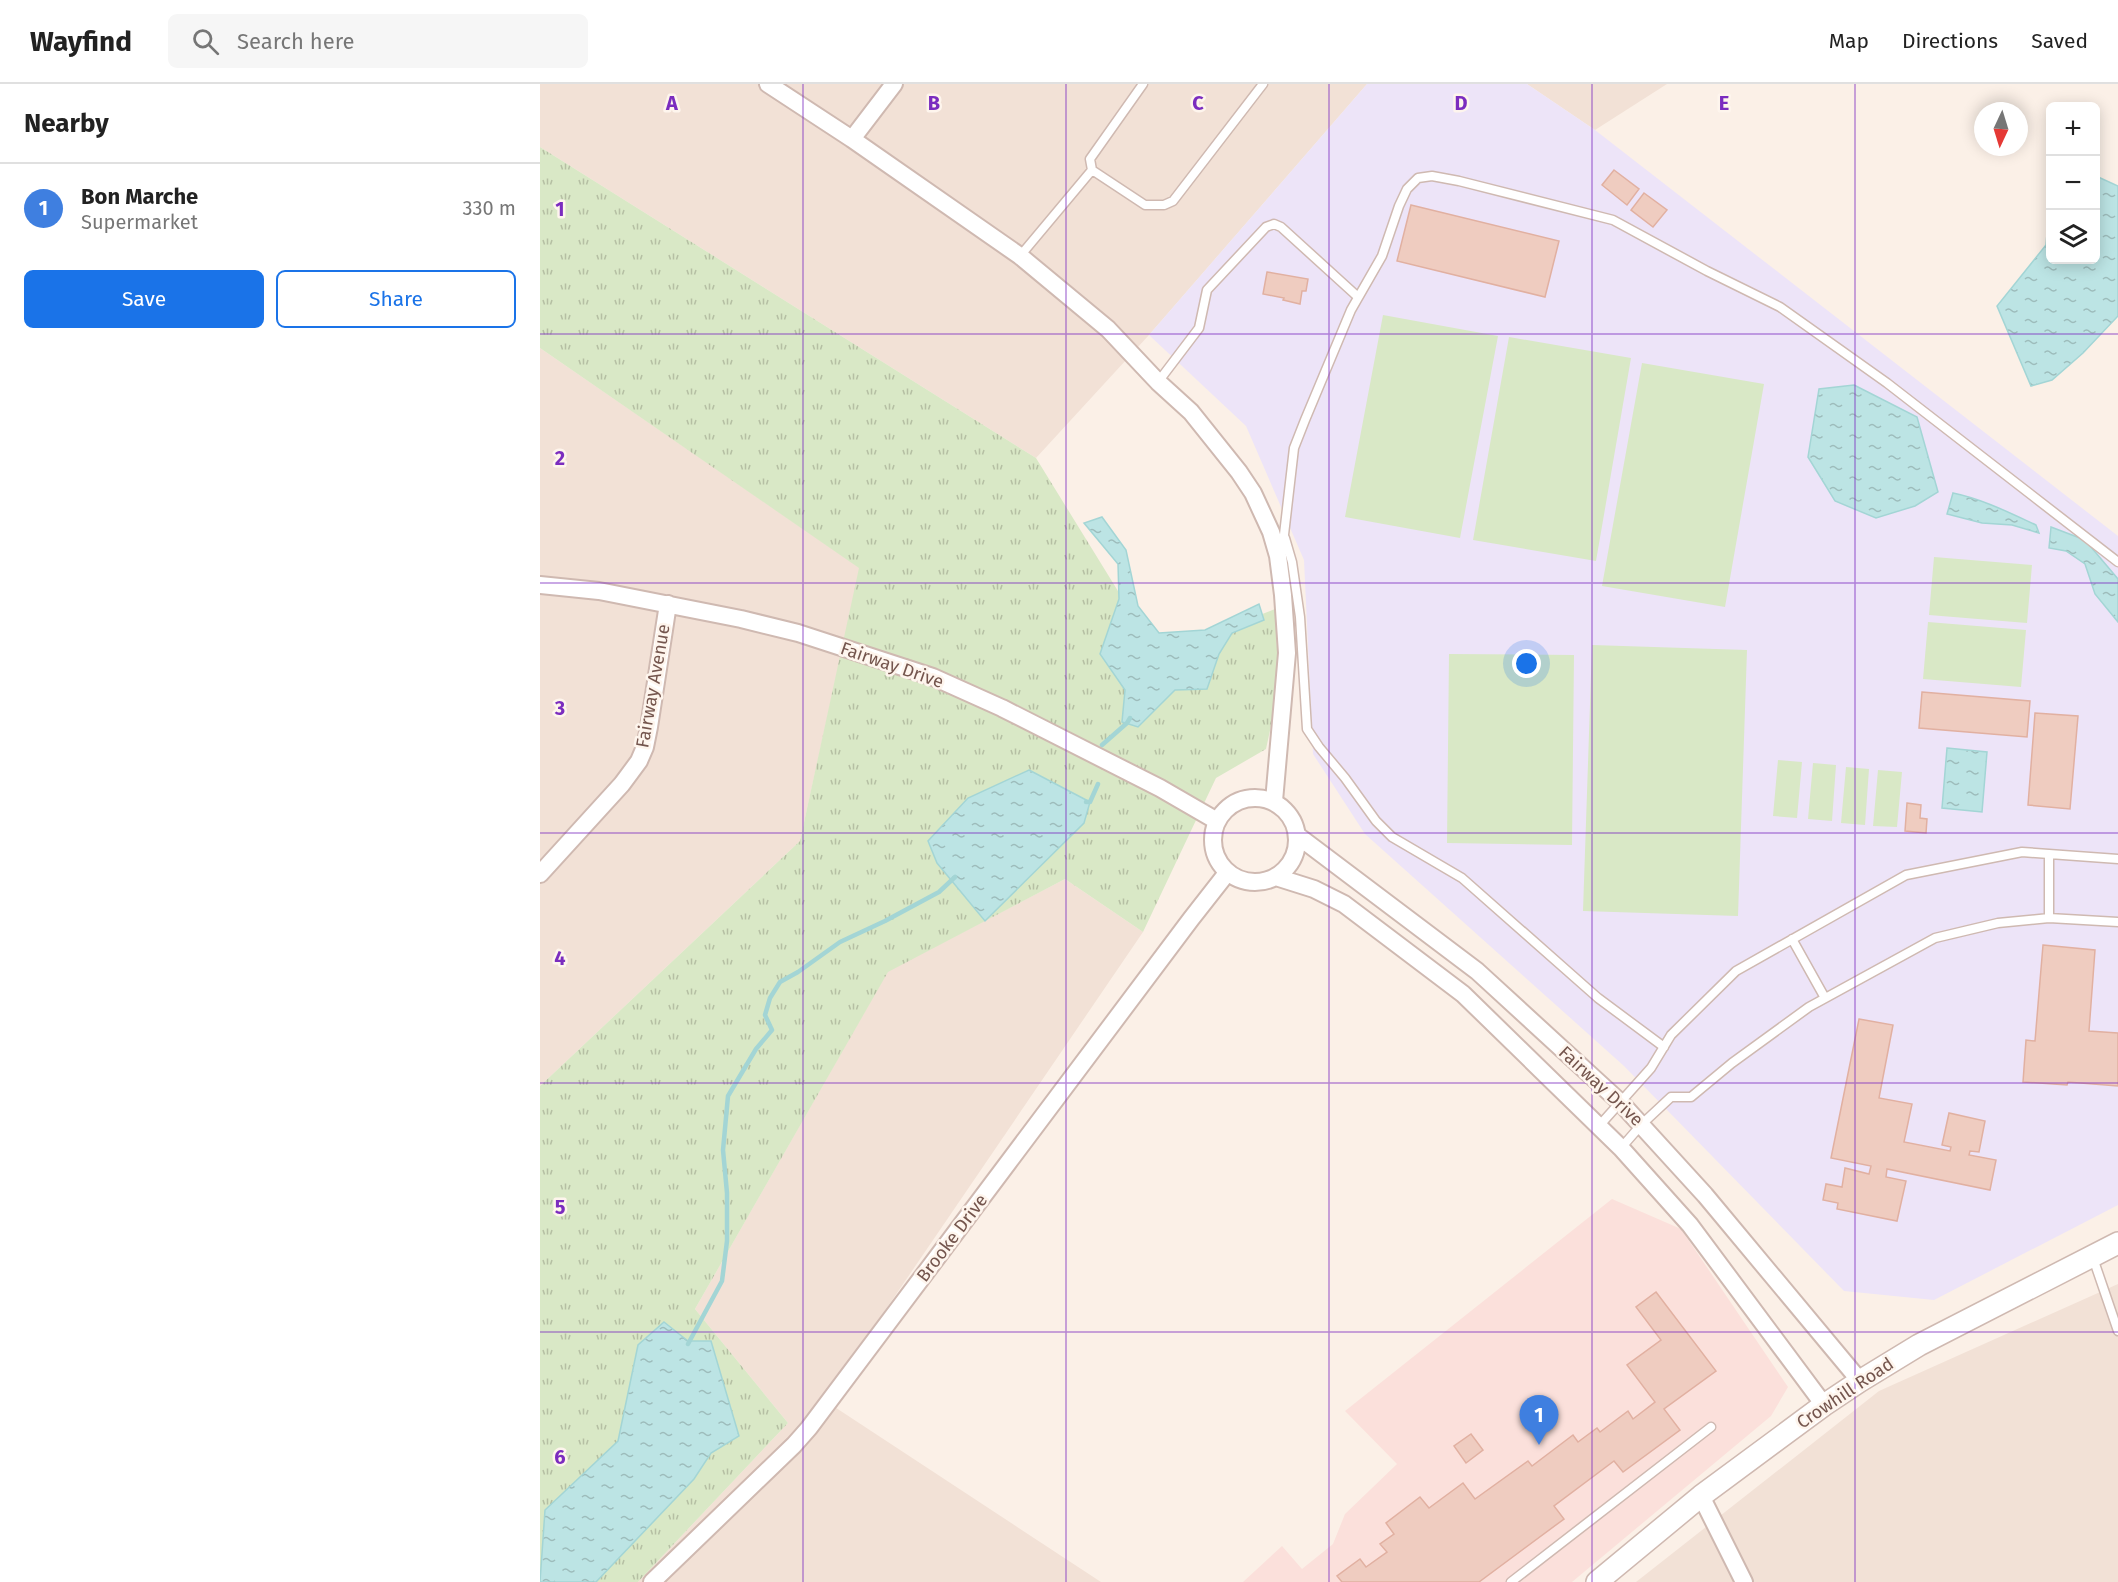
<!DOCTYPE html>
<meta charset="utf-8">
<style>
body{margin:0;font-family:"Fira Sans",sans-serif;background:#f6f6f6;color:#222}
.controls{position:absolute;right:18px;top:18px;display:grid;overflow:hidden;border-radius:9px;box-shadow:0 3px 15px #0003}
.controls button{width:54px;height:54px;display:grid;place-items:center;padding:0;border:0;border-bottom:2px solid #e0e0e0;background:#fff;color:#222;font:30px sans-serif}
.compass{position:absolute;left:1434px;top:18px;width:54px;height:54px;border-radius:50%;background:#fff;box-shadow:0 3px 15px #0003;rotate:184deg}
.you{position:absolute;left:987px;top:580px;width:21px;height:21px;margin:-15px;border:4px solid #fff;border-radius:50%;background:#1a73e8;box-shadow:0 0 0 9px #1a73e833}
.badge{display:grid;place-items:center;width:39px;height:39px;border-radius:50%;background:#1a73e8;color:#fff;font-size:20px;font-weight:700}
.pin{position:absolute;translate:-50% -50px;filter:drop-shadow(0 2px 3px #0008)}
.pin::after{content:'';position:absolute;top:32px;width:21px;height:18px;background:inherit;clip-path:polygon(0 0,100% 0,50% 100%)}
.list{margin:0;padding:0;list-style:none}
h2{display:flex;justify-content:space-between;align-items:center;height:78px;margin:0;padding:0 24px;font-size:26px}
h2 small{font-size:20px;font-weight:400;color:#767676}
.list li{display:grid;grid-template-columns:39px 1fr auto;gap:18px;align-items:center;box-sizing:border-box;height:90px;padding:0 24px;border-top:2px solid #e0e0e0}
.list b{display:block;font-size:22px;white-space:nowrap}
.list p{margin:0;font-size:20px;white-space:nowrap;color:#767676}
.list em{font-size:20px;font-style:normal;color:#767676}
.actions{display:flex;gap:12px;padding:18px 24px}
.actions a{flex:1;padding:14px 0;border:2px solid #1a73e8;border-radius:9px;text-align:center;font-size:21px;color:#1a73e8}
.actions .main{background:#1a73e8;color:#fff}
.icon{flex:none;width:33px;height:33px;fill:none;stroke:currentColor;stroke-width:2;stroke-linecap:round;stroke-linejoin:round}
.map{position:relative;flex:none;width:1578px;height:1498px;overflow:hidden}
header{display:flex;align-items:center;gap:36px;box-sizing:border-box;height:84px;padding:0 30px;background:#fff;border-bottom:2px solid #e0e0e0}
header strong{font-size:28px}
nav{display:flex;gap:33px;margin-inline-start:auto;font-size:21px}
.search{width:420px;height:54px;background:#f6f6f6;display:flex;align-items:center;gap:15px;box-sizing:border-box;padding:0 21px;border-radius:9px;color:#767676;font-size:22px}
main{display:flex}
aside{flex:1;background:#fff}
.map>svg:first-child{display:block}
.residential{fill:#f2e1d6}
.commercial{fill:#fbe0db}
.education{fill:#ede4f8}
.grass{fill:url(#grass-tufts)}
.park{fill:#d9e8c6}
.water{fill:url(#water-ripples);stroke:#a3d5d5;stroke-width:1.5}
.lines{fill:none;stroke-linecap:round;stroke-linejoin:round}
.stream{stroke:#a3d5d5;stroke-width:4.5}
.building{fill:#efccc0;stroke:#e1b0a1;stroke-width:1.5}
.service-casing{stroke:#cfb9b1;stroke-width:11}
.minor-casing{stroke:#cfb9b1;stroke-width:20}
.tertiary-casing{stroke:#cfb9b1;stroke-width:24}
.service{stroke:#fff;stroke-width:8}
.minor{stroke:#fff;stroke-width:16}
.tertiary{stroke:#fff;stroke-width:21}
.grid{fill:none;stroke:#7b2cbf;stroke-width:1.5;stroke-opacity:0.55}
.labels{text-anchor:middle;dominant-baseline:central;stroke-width:5;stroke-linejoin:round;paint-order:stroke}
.street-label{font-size:18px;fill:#74554d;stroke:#fef5ed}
.grid-label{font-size:20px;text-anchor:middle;font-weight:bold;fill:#7b2cbf;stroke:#fef5ed;stroke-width:5;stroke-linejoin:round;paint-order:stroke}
</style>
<header>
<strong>Wayfind</strong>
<div class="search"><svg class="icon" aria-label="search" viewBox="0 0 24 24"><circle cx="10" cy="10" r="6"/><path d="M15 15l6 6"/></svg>Search here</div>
<nav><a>Map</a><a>Directions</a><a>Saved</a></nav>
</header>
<main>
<aside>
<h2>Nearby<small></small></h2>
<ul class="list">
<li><span class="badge" style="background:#3f7fe0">1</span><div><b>Bon Marche</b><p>Supermarket</p></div><em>330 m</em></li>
</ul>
<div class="actions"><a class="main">Save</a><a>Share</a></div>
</aside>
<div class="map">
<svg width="1578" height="1498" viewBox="0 0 1578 1498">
<defs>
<pattern id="grass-tufts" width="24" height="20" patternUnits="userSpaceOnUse" patternTransform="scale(1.5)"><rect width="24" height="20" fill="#d9e8c6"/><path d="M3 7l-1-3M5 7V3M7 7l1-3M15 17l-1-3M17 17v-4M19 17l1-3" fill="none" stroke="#b5bfa3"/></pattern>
<pattern id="water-ripples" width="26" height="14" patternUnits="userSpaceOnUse" patternTransform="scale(1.5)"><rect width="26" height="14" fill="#bce4e4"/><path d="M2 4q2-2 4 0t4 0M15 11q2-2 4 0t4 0" fill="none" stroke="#9dbcbb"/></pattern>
</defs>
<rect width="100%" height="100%" fill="#fbf0e7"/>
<path class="residential" d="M0 0H827L609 251 496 374 0 63Z
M987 0H1127L1055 46Z
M0 264 320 484 260 757 0 1002Z
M525 795 603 848 284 1316 561 1498H98L248 1339 155 1225 348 887Z
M1578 1200V1498H1096L1339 1307Z"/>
<path class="commercial" d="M1072 1115 1141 1145 1248 1303 1231 1332 1032 1498H703L742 1462 762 1485 793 1460 805 1430 857 1380 805 1327Z"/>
<path class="education" d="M827 0H987L1055 46 1578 452V1121L1394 1216 1304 1207 1084 982 825 750 773 670 764 476 706 342 609 251Z"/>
<path class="grass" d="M0 63 496 374 602 546 642 561 735 525 739 605 726 665 676 694 603 848 525 795 348 888 155 1225 248 1339 98 1498H0V1002L260 757 319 484 0 264Z"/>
<path class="park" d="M843 231 958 252 920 454 805 433Z
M969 253 1091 274 1056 477 933 456Z
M1102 279 1224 300 1185 523 1062 502Z
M1394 473 1492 481 1487 539 1389 531Z
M1388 538 1486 546 1481 603 1383 595Z
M1052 561 1207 566 1198 832 1043 827Z
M909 570 1034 571 1032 761 907 759Z
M1238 676 1262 678 1257 734 1233 732Z
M1273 679 1296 681 1292 737 1268 735Z
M1306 683 1329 685 1325 741 1301 739Z
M1338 686 1362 688 1357 743 1333 742Z"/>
<path class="water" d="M1556 92 1578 102V232L1543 269 1512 296 1491 302 1457 222 1506 161 1510 115V176H1556Z
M1314 301 1377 333 1398 408 1375 422 1336 434 1295 417 1268 373 1279 305Z
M1413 409C1442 415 1468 428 1496 441L1499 449 1472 441 1442 439 1407 430Z
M562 433 586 466 598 522 619 549 665 546 719 520 724 536 692 549 679 570 667 605 635 606 598 643 582 638 585 606 560 570 579 515 578 480 544 439Z
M1511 443 1545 456 1578 495V538L1555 510 1545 480 1526 467 1509 464Z
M1407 664 1447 668 1442 728 1402 724Z
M489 686 550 718 544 739 445 837 397 779 388 757 428 714Z
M124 1238 148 1257H171L199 1352 171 1369 154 1395 56 1498H0L5 1426 78 1357 98 1261Z"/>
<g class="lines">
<path class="stream" d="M562 661 587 639 590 634
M546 718H550L558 700
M148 1260 182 1197 187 1157V1109L183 1066 188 1012 216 965 232 946 225 931 230 914 240 898 258 888 300 858 345 837 399 808 415 793"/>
</g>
<path class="building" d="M1074 86 1099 105 1087 121 1062 101Z
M1104 109 1127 126 1113 143 1091 126Z
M871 121 1019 157 1005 213 857 177Z
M727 188 768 195 766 207H762L760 220 743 216 744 214 723 210Z
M1382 608 1490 617 1487 653 1379 644Z
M1495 629 1538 632 1530 725 1488 721Z
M1367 719 1381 721 1380 734 1387 735 1386 749 1365 747Z
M1503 861 1555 866 1549 947 1578 949V1002L1528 998 1527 1001 1483 998 1486 956 1495 957Z
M1319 935 1353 941 1339 1014 1372 1020 1364 1058 1410 1067 1411 1063 1402 1061 1409 1029 1445 1037 1439 1068 1430 1067 1429 1071 1456 1076 1450 1106 1347 1085 1346 1093 1366 1097 1357 1137 1297 1125 1298 1119 1283 1116 1286 1100 1302 1103 1305 1084 1329 1090 1331 1082 1291 1074Z
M1116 1208 1176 1287 1124 1325 1140 1346 1083 1388 1074 1377 1014 1422 1024 1435 939 1498H802L797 1492 820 1475 826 1483 847 1468 840 1460 854 1450 846 1439 880 1413 889 1424 923 1399 935 1415 988 1377 992 1382 1033 1351 1038 1358 1057 1344 1060 1348 1088 1327 1093 1335 1115 1318 1087 1281 1121 1256 1096 1223Z
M931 1350 943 1366 926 1379 914 1362Z"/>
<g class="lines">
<g class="service-casing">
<path id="service" d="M603 0 550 75 552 86 605 121H624L633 117 723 0
M480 172 552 86
M618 298 659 244 667 206 726 143 734 140 741 143 818 213
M745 454 752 478 760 533 767 645 779 663 805 694 836 737 852 753 922 794 1058 914 1124 963
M742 468 754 364 765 336 811 226 842 172 859 122 867 105 878 94 892 92 919 97 1073 136 1167 187 1240 223 1347 299 1578 478
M1509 834V770
M1252 855 1285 914
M1059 1042 1111 984 1131 951 1196 887 1366 791 1482 768 1578 775
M1081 1064 1102 1040 1131 1013H1151L1192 979 1269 923 1395 854 1458 839 1509 834 1578 838
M1553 1174 1578 1247
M971 1498 1171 1343"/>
</g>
<g class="minor-casing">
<path id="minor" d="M228 0 312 55 480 172 568 245 618 298 651 328 699 388 713 409 731 448 738 472 743 511 747 569 734 717
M312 55 354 0
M0 501 59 507 201 535 258 549 393 593 462 624 620 704 677 737
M673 756a42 42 0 1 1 84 0a42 42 0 1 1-84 0Z
M758 752 937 887 1081 1019 1165 1111 1320 1297
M0 790 82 700 99 677 105 663 109 643 128 520
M736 793 774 805 804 820 923 910 1081 1064 1150 1141 1284 1321
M1161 1412 1204 1498
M112 1498 254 1361 269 1344 651 835 687 789"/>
</g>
<g class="tertiary-casing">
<path id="tertiary" d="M1057 1498 1161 1412 1284 1321 1320 1297 1379 1261 1578 1159"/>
</g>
<use href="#service" class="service"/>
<use href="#minor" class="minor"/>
<use href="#tertiary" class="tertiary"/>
</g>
<path class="grid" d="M263 0V1498M526 0V1498M789 0V1498M1052 0V1498M1315 0V1498M0 250H1578M0 499H1578M0 749H1578M0 999H1578M0 1248H1578"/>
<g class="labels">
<g class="street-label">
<text transform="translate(352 581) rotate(19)">Fairway Drive</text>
<text transform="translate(113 602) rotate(-80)">Fairway Avenue</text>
<text transform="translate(1061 1002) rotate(43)">Fairway Drive</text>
<text transform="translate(412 1154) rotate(-53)">Brooke Drive</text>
<text transform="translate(1305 1309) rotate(-34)">Crowhill Road</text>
</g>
</g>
<g class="grid-label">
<text x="132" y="26">A</text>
<text x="394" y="26">B</text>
<text x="658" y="26">C</text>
<text x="921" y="26">D</text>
<text x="1184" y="26">E</text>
<text x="20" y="132">1</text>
<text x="20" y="381">2</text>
<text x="20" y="631">3</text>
<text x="20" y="881">4</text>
<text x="20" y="1130">5</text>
<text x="20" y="1380">6</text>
</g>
</svg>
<div class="controls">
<button>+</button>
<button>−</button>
<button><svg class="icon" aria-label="layers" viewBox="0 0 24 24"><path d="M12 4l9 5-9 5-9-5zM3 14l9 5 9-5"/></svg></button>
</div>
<svg class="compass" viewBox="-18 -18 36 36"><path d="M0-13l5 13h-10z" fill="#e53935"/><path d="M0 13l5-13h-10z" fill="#767676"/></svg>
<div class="you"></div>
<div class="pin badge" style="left:999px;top:1361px;background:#3f7fe0">1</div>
</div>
</main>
